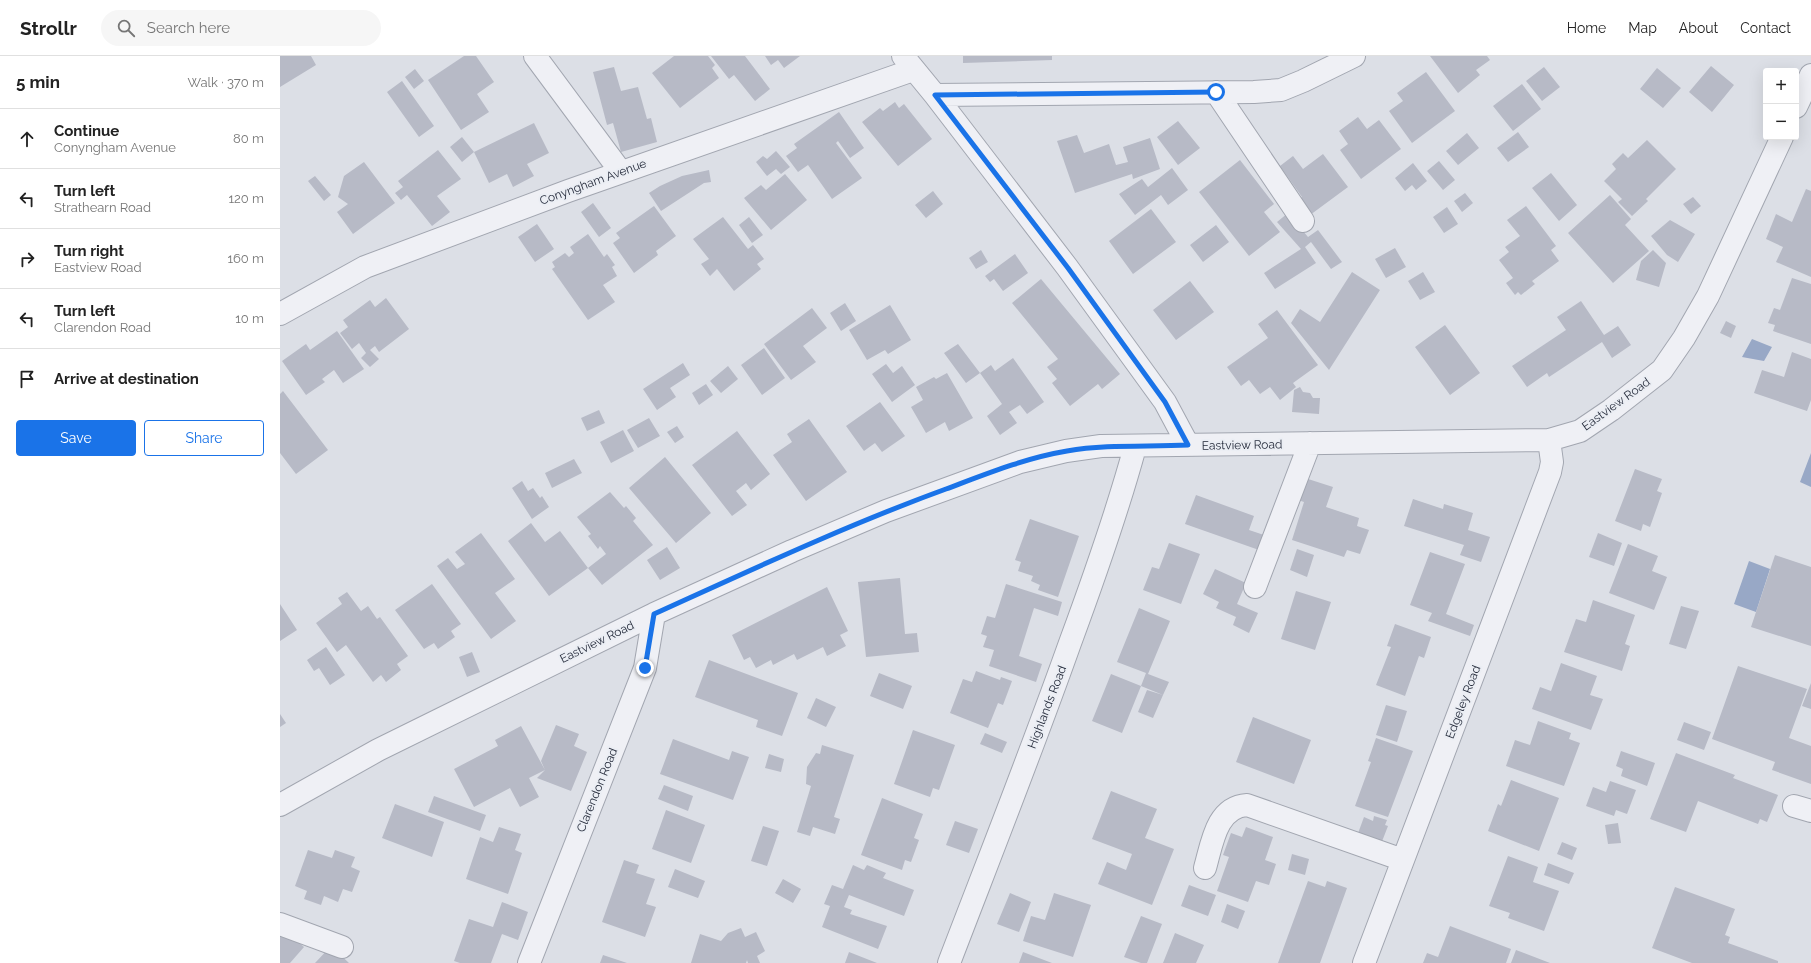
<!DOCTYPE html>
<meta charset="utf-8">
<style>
body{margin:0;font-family:Raleway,sans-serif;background:#f6f6f6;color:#222}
.controls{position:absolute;right:12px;top:12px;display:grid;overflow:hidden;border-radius:4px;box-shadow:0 4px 16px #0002}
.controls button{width:36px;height:36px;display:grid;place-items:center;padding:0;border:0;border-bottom:1px solid #e0e0e0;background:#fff;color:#222;font:20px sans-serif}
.stop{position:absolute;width:12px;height:12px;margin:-9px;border:3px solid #1a73e8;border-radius:50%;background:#fff}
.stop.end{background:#1a73e8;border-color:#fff;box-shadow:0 1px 4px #0008}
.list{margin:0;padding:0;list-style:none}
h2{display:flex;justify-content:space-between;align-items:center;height:52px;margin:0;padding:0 16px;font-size:17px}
h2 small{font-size:13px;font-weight:400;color:#767676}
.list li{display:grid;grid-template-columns:26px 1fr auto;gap:12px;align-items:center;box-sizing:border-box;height:60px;padding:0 16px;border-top:1px solid #e0e0e0}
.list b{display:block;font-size:15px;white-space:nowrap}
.list p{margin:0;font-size:13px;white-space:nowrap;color:#767676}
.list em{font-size:13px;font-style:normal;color:#767676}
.actions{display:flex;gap:8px;padding:12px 16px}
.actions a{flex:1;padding:9px 0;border:1px solid #1a73e8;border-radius:4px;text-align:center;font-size:14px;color:#1a73e8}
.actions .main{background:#1a73e8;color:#fff}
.icon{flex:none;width:22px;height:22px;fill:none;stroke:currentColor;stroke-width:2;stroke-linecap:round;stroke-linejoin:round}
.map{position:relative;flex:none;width:1531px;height:907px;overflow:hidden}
header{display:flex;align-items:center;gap:24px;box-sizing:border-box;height:56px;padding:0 20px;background:#fff;border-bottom:1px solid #e0e0e0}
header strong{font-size:19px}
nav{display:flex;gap:22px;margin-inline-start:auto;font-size:14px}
.search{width:280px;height:36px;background:#f6f6f6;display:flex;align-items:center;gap:10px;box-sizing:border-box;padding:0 14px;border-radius:22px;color:#767676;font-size:15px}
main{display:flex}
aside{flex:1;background:#fff}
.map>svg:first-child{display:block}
.water{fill:#98a8c6}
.building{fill:#b7bac6}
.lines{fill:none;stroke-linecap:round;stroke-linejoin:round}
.minor-casing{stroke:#a2a6b0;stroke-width:24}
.minor{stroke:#eff0f5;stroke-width:22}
.route{stroke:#1a73e8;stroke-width:5}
.labels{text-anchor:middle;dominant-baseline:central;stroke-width:4;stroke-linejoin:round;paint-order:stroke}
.street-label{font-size:12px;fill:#262c3c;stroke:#ebeef4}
</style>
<header>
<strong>Strollr</strong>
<div class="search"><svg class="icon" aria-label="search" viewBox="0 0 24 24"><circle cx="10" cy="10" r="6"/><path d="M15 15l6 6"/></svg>Search here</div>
<nav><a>Home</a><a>Map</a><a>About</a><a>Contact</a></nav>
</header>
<main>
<aside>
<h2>5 min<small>Walk · 370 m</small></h2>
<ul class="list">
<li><svg class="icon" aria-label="ahead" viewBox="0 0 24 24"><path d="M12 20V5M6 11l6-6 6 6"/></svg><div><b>Continue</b><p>Conyngham Avenue</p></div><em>80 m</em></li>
<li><svg class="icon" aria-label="left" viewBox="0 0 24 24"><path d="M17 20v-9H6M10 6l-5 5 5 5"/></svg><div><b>Turn left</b><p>Strathearn Road</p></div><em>120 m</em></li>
<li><svg class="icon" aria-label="right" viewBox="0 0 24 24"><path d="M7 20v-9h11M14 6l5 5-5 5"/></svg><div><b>Turn right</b><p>Eastview Road</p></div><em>160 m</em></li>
<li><svg class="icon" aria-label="left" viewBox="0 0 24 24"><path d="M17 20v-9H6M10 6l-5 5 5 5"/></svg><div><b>Turn left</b><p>Clarendon Road</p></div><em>10 m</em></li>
<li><svg class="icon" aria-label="arrive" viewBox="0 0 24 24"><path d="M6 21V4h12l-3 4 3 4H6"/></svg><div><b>Arrive at destination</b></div></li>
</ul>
<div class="actions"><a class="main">Save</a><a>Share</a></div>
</aside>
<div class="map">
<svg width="1531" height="907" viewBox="0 0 1531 907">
<rect width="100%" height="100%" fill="#dcdfe6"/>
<path class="water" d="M1472 283 1492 291 1484 305 1462 301Z
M1531 397V431L1520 426Z
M1469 505 1490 513 1476 556 1454 548Z"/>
<path class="building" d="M0 0H31L36 9 0 31Z
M184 0H196L214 26 197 38 209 56 181 74 148 24Z
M394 0H428L435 9 432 12 439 22 400 52 372 17Z
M431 0H465L490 33 475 45 454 19 449 23Z
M485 0H520L504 12 498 4 491 9Z
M683 0H772V4L683 7Z
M1150 0H1207L1210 4 1196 14 1200 19 1178 37Z
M1431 10 1454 29 1432 56 1409 36Z
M334 11 341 35 358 31 367 63 371 62 377 86 341 96 333 67 327 69 313 16Z
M1264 11 1280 31 1262 45 1246 25Z
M1377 12 1401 32 1383 52 1360 33Z
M135 13 144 25 134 33 125 21Z
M1146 16 1175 55 1132 87 1109 55 1123 45 1117 37Z
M122 25 154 70 139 81 107 36Z
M1242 28 1261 53 1233 75 1213 50Z
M615 46 619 52 624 48 652 83 618 110 582 66 600 52 603 55Z
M559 56 584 92 570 102 558 85 556 87 582 122 552 143 528 109 518 116 506 100 517 92 514 88Z
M1078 61 1087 73 1099 64 1121 93 1081 123 1060 94 1068 88 1059 75Z
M898 65 920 92 898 109 877 81Z
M254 67 269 97 247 108 254 120 233 131 227 118 209 127 194 96Z
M1238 76 1249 91 1228 106 1217 92Z
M1187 77 1199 92 1178 109 1166 95Z
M797 79 804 97 829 88 836 109 848 106 843 91 870 82 880 113 853 123 852 118 795 137 777 85Z
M182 81 194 96 182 106 170 91Z
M1367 84 1396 113 1366 143 1368 145 1352 160 1338 146 1342 143 1324 125 1336 113 1332 108 1343 97 1348 102Z
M158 94 181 123 157 140 170 156 152 170 127 139 121 144 115 137 123 131 118 125Z
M496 95 510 111 501 118 496 113 487 120 476 106 483 100 487 103Z
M1043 98 1068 131 1026 162 1015 146 1022 141 1000 110 1013 100 1023 113Z
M960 104 994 148 984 156 1000 176 969 200 919 136Z
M1159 105 1175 124 1163 134 1147 115Z
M84 106 115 147 73 178 57 156 68 148 58 141 64 120Z
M1133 107 1147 125 1136 134 1132 129 1125 135 1115 122Z
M892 112 908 134 888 149 881 139 855 159 839 138 862 123 868 131Z
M429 114 431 126 424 127 381 155 369 137 380 130 402 120Z
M1271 117 1297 149 1279 165 1252 132Z
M505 118 527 144 491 174 464 142 481 129 486 134Z
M35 120 51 139 44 145 28 125Z
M1526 133 1531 135V221L1496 206 1503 191 1486 183 1496 158 1512 166Z
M653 135 663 148 646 162 635 149Z
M1185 137 1193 147 1182 156 1174 145Z
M1330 139 1351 163 1345 169 1369 195 1333 227 1288 177Z
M1413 141 1421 150 1411 158 1403 148Z
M313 147 331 172 319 181 301 156Z
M374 150 396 180 376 195 378 199 354 217 333 187 340 182 336 177Z
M1246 150 1276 190 1271 194 1279 205 1252 225 1255 228 1241 239 1238 236 1235 239 1226 227 1233 222 1219 204 1229 196 1225 191 1240 180 1227 164Z
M1167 151 1178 168 1164 177 1153 161Z
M871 153 896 186 853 218 829 185Z
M1008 157 1028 181 1038 174 1062 206 1051 213 1031 186 1025 191 1036 207 995 233 984 217 1021 193 997 166Z
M443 161 468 193 473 189 484 203 477 208 481 213 454 235 437 213 430 220 421 208 429 203 413 183Z
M469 161 483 179 472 187 459 169Z
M1390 164 1415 178 1398 206 1387 199 1371 180Z
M257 168 274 193 255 206 238 181Z
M936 169 949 186 923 206 910 189Z
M308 178 324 201 327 198 335 209 332 211 337 220 323 229 335 246 308 264 272 213 275 211 272 206 285 197 289 201 294 197 290 191Z
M1115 192 1126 211 1106 222 1095 203Z
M701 194 708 206 696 213 689 202Z
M1373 194 1386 207 1379 231 1356 224 1361 205Z
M735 198 748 217 723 235 714 223 710 226 705 220Z
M1072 216 1100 234 1049 314 1011 267 1020 253 1040 266Z
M1143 216 1155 236 1140 244 1128 225Z
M1512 222 1531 228V288L1493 275 1495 269 1488 267 1494 252 1500 254Z
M761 223 840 318 822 333 818 328 790 350 772 327 777 323 767 311 778 303 732 247Z
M910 225 934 256 896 284 873 254Z
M106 242 129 273 99 296 95 290 90 294 99 303 90 311 81 302 86 297 79 287 72 293 60 277 68 271 63 264 90 244 95 251Z
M1301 245 1324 279 1338 270 1351 289 1332 302 1322 286 1269 321 1267 317 1247 331 1232 310 1286 274 1277 261Z
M565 247 576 265 561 275 550 257Z
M610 249 631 284 608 298 605 294 587 304 569 274Z
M532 252 547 272 523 290 536 306 511 324 484 288Z
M997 254 1038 309 1013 327 1016 331 1000 344 990 331 980 338 969 324 961 330 947 311 988 282 978 268Z
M1446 265 1456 270 1451 282 1440 277Z
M1165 269 1200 317 1170 339 1135 291Z
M57 275 84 313 63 327 54 314 42 323 45 326 26 339 2 305 26 288 30 294Z
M678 288 700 317 686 327 664 297Z
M484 292 505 322 482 339 461 309Z
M1512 296 1531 303V344L1527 355 1474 337 1482 314 1504 321Z
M733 302 764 346 747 358 740 349 729 356 737 367 720 379 707 360 722 348 700 317 711 309 715 315Z
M403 307 410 319 390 332 396 341 377 354 363 333Z
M606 308 613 317 622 310 635 329 612 346 592 318Z
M448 310 458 323 441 337 430 325Z
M667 317 693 362 669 375 665 366 646 377 631 351 643 344 636 331 654 321 656 323Z
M426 328 433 339 419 349 412 337Z
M1020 331 1023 336 1030 337 1033 342H1040L1039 358 1012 356 1014 334Z
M3 335 48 394 16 418 0 397V338Z
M600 346 625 380 602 396 595 387 584 395 566 370Z
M319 354 325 367 307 375 301 362Z
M369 362 380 380 358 392 347 374Z
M529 363 567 416 526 445 493 399 512 386 507 378Z
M397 370 404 381 395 387 387 376Z
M343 374 354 395 331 407 320 386Z
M457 375 490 418 471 434 466 427 456 435 467 449 452 460 412 409Z
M385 401 431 457 396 487 349 432Z
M294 403 302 417 272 432 265 417Z
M1355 413 1382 423 1377 435 1382 437 1370 471 1363 468 1361 475 1335 465Z
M1025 422 1053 431 1046 451 1079 462 1077 470 1089 474 1080 498 1067 494 1064 501 1012 484 1024 446 1018 444Z
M242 425 248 435 253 432 260 442 262 440 269 451 252 463 232 432Z
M330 436 344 452 346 450 356 462 353 465 373 489 322 529 308 512 326 498 320 490 318 493 308 480 311 478 297 461Z
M916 439 974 460 969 474 984 479 979 494 905 468Z
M1133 443 1163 453 1164 448 1193 457 1188 474 1210 481 1201 506 1180 499 1184 489 1124 470Z
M750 463 799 480 778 541 758 534 760 529 751 525 753 520 738 515 741 506 735 504Z
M251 467 265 486 280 475 308 512 269 540 228 485Z
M201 477 235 523 215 537 236 565 211 583 157 510 168 502 177 513 185 508 175 496Z
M1318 477 1342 487 1334 510 1309 501Z
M889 487 920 498 901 548 863 534 872 511 879 513Z
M1348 488 1378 500 1372 515 1387 521 1374 554 1329 537Z
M387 491 400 512 380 524 367 504Z
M1017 493 1034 499 1027 521 1010 514Z
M1150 496 1185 508 1166 558 1194 569 1190 580 1148 565 1152 557 1130 549Z
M1495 499 1531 511V590L1471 571Z
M935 513 966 527 957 548 978 557 969 577 953 569 956 561 936 552 939 546 923 538Z
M620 522 625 578 637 577 639 596 586 601 578 526Z
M152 528 181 568 171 575 175 581 158 593 154 587 144 593 115 554Z
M726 528 782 546 778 560 754 552 739 600 762 608 756 626 709 610 714 594 703 591 707 580 701 578 707 560 715 562Z
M547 531 568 575 560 579 566 590 547 600 543 591 517 604 514 598 493 609 491 604 476 612 470 601 464 604 452 579Z
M1016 535 1051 546 1035 594 1001 583Z
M67 536 81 555 88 550 97 563 100 561 128 600 117 608 121 614 106 626 101 619 93 626 66 589 57 596 36 567 62 548 58 542Z
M1313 544 1355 559 1345 588 1350 590 1342 615 1284 596 1296 563 1306 566Z
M0 548 17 574 0 585Z
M1401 550 1419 555 1406 593 1389 588Z
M859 552 890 565 868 618 889 626 883 639 861 630 866 617 837 606Z
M1115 568 1151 581 1144 602 1139 600 1125 640 1096 629 1111 591 1107 590Z
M46 591 65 619 50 629 39 612 34 615 27 604Z
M192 596 200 616 187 621 179 601Z
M429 604 518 637 502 680 476 671 478 664 415 641Z
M1281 607 1317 620 1310 639 1323 643 1311 674 1252 653 1260 631 1271 635Z
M1458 610 1527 633 1509 682 1531 690V728L1492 714 1495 706 1432 683Z
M696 615 720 624 721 621 732 625 723 649 718 647 708 672 670 657 683 623 692 626Z
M599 617 632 630 623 653 590 640Z
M831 618 861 630 842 677 812 665Z
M1531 627V653L1522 650Z
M867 634 883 639 873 662 858 656Z
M536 642 556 651 546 671 527 662Z
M1106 649 1127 655 1117 686 1096 679Z
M0 658 6 667 0 671Z
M973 661 1031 684 1014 728 956 706Z
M1258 665 1291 677 1289 683 1300 687 1284 730 1226 710 1235 684 1250 689Z
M1404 666 1431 676 1424 694 1397 684Z
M276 669 299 678 294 690 307 696 291 735 257 722 265 714 249 722 259 741 240 751 230 732 194 751 174 713 218 690 215 684 241 670 265 714 261 705Z
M633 674 675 689 659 734 653 732 650 741 614 728Z
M705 677 727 686 722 697 700 688Z
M1096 682 1133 695 1108 761 1075 750 1091 706 1088 705Z
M393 683 449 704 452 695 469 701 453 744 380 718Z
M542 689 574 699 554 761 560 763 555 778 533 771 530 780 517 776 531 730 526 728 527 711 536 697 540 698Z
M1341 695 1375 707 1367 730 1341 720 1343 713 1336 710Z
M1396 697 1455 719 1453 722 1498 739 1487 766 1480 763 1478 768 1418 745 1406 776 1370 763Z
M489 698 504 703 501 716 485 712Z
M1231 724 1279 742 1259 795 1208 775 1218 748 1221 750Z
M1330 725 1356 734 1347 758 1336 754 1334 760 1306 750 1313 731 1326 736Z
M384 729 413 740 408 755 378 743Z
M831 735 877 753 865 782 894 793 872 849 818 828 827 806 846 814 852 798 812 783Z
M154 740 206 759 200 775 148 756Z
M602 742 643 758 634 782 639 784 631 806 625 804 622 814 581 799Z
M115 748 164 766 152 801 102 782Z
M386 754 425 769 411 807 372 793Z
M1094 760 1107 764 1105 769 1108 770 1101 788 1077 780 1084 761 1093 765Z
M675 765 698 773 689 797 666 789Z
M1338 767 1341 787 1328 788 1325 769Z
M483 770 499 775 487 810 471 805Z
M219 771 241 778 235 794 242 797 228 838 186 823 200 781 213 786Z
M966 771 993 781 985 804 996 808 989 829 976 825 968 846 937 835 949 801 943 799 951 777 962 781Z
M1282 786 1297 792 1292 804 1277 798Z
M28 794 52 802 55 794 75 801 71 811 80 815 72 836 63 833 58 846 44 840 41 849 24 843 27 835 15 830Z
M1012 798 1029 803 1025 819 1008 814Z
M1228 800 1258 811 1253 826 1279 835 1264 875 1228 862 1230 857 1209 850Z
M344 804 359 809 356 817 375 823 366 848 376 851 365 881 322 866Z
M1268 807 1294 817 1289 828 1264 819Z
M573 809 584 814 587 809 606 817 603 822 634 834 624 860 569 839 564 851 572 854 570 858 607 870 598 893 542 871 550 850 544 848 552 829 563 833Z
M395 813 425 825 418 842 388 831Z
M503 823 521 833 513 847 495 837Z
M1028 825 1045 831 1047 825 1067 832 1040 907H998Z
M909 829 936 839 928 860 901 850Z
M1395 831 1455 853 1445 879 1450 881 1448 887 1498 905V907H1412L1372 892Z
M730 837 751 846 739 876 717 868Z
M774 837 811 849 793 901 743 885 751 860 765 864Z
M222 846 248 856 238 884 222 878 211 907H180L174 905 189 863 213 871Z
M947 848 965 855 958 873 941 866Z
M861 860 882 868 867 907H861L844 901Z
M1170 870 1231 893 1226 907H1143L1147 897 1158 901Z
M461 872 465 881 476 876 485 895 477 900 480 907H468L467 904 466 907H411L420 878 441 885 448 877Z
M4 874 24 891 10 907H0V879Z
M895 877 924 889 916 907H883Z
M51 890 69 907H35Z
M1236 894 1270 907H1231Z
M569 896 597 907H565Z
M743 896 772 907H739Z
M323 899 347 907H320Z"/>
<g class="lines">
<g class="minor-casing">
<path id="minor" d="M255 0 341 116
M623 0 655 39 787 211 885 346 908 389
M936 36 1023 165
M655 39 974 36 1001 34 1023 25 1074 0
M1516 51 1531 19
M0 258 85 211 288 135 633 14
M975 531 1030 387
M0 749 98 694 374 558 512 495 606 455 740 406 786 395 821 390 1269 384 1300 375 1331 354 1382 314 1404 282 1428 240 1502 81
M1514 750 1531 755
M925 812C932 788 936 751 967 749L1123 804
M0 868 62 891
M249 907 365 612 374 558
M669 907C710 800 752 694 790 587 814 522 837 457 855 391
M1084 907 1270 416 1272 406 1269 384"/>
</g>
<use href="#minor" class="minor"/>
</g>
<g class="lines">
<path class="route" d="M365 612 374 558C471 514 567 469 666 433 706 418 745 402 787 395 827 388 867 391 908 389L885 346 788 212 655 39 936 36"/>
</g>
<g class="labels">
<g class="street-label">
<text transform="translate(313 126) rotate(-20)">Conyngham Avenue</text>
<text transform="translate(1336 348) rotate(-36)">Eastview Road</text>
<text transform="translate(962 389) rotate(-1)">Eastview Road</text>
<text transform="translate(317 586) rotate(-26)">Eastview Road</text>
<text transform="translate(1183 646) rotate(-69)">Edgeley Road</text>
<text transform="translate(767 651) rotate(-69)">Highlands Road</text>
<text transform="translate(317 734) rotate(-68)">Clarendon Road</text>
</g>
</g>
</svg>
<div class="controls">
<button>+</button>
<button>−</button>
</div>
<div class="stop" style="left:936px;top:36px"></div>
<div class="stop end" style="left:365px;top:612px"></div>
</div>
</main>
